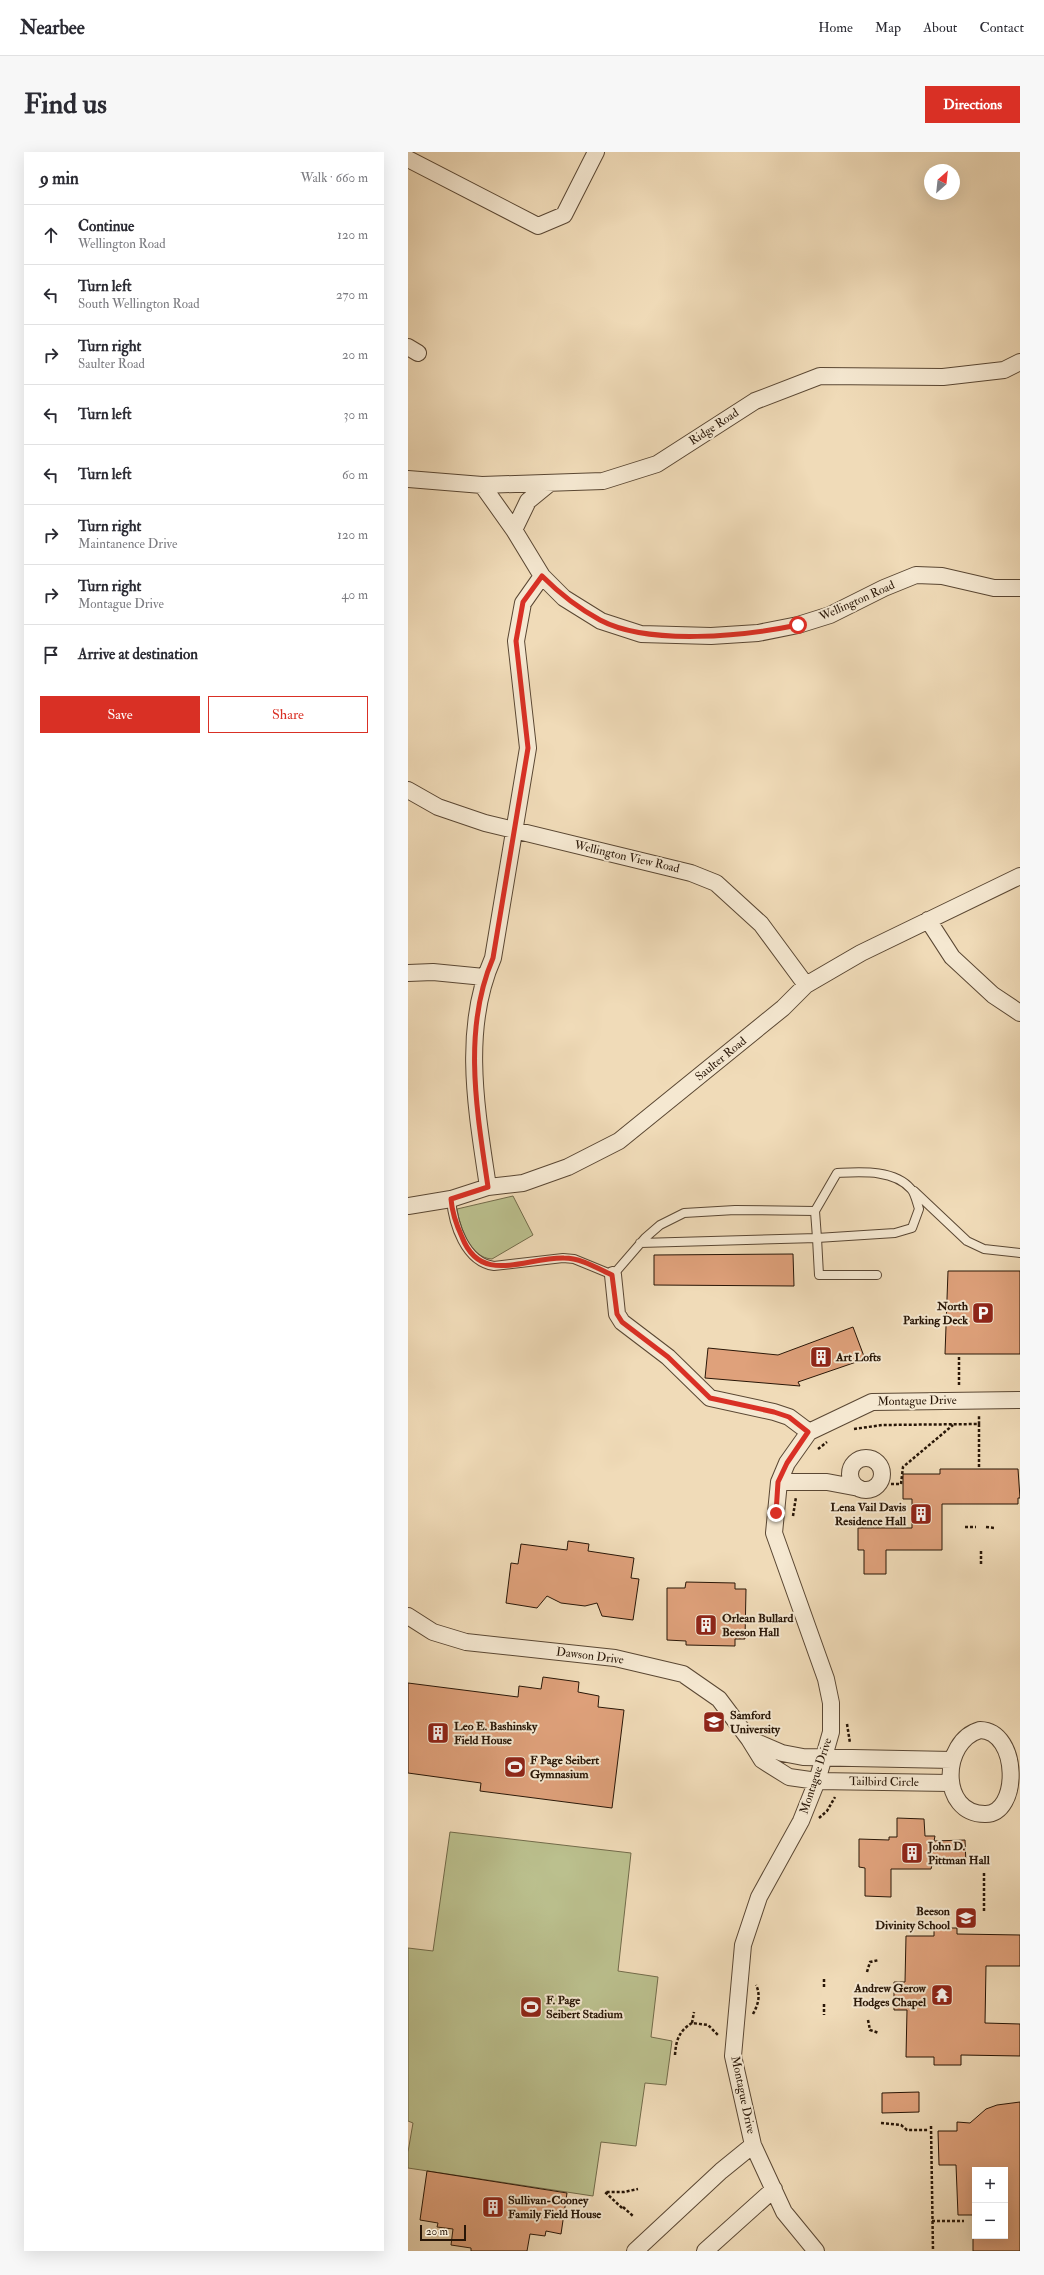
<!DOCTYPE html>
<meta charset="utf-8">
<style>
body{margin:0;font-family:"IM FELL Double Pica",serif;background:#f7f7f7;color:#2b2b33}
.controls{position:absolute;right:12px;bottom:12px;display:grid;overflow:hidden;border-radius:0px;box-shadow:0 4px 16px #0002}
.controls button{width:36px;height:36px;display:grid;place-items:center;padding:0;border:0;border-bottom:1px solid #e1e1e2;background:#fff;color:#2b2b33;font:20px sans-serif}
.compass{position:absolute;left:516px;top:12px;width:36px;height:36px;border-radius:50%;background:#fff;box-shadow:0 4px 16px #0002;rotate:27deg}
.scale{position:absolute;left:12px;bottom:10px;width:46px;box-sizing:border-box;padding-left:4px;border:2px solid #281607;border-top:0;font-size:11px;line-height:14px;white-space:nowrap;color:#281607;-webkit-text-stroke:3px #f5e8d1;paint-order:stroke}
.stop{position:absolute;width:12px;height:12px;margin:-9px;border:3px solid #d93025;border-radius:50%;background:#fff}
.stop.end{background:#d93025;border-color:#fff;box-shadow:0 1px 4px #0008}
.list{margin:0;padding:0;list-style:none}
h2{display:flex;justify-content:space-between;align-items:center;height:52px;margin:0;padding:0 16px;font-size:17px}
h2 small{font-size:13px;font-weight:400;color:#7c7c81}
.list li{display:grid;grid-template-columns:26px 1fr auto;gap:12px;align-items:center;box-sizing:border-box;height:60px;padding:0 16px;border-top:1px solid #e1e1e2}
.list b{display:block;font-size:15px;white-space:nowrap}
.list p{margin:0;font-size:13px;white-space:nowrap;color:#7c7c81}
.list em{font-size:13px;font-style:normal;color:#7c7c81}
.actions{display:flex;gap:8px;padding:12px 16px}
.actions a{flex:1;padding:9px 0;border:1px solid #d93025;border-radius:0px;text-align:center;font-size:14px;color:#d93025}
.actions .main{background:#d93025;color:#fff}
.icon{flex:none;width:22px;height:22px;fill:none;stroke:currentColor;stroke-width:2;stroke-linecap:round;stroke-linejoin:round}
.map{position:relative;flex:none;width:612px;height:2099px;overflow:hidden;border-radius:0px}
header{display:flex;align-items:center;gap:24px;box-sizing:border-box;height:56px;padding:0 20px;background:#fff;border-bottom:1px solid #e1e1e2}
header strong{font-size:19px}
nav{display:flex;gap:22px;margin-inline-start:auto;font-size:14px}
.intro{display:flex;align-items:center;justify-content:space-between;box-sizing:border-box;height:96px;padding:0 24px}
h1{margin:0;font-size:28px}
.button{padding:10px 18px;border-radius:0px;background:#d93025;color:#fff;font-size:14px;font-weight:700}
main{display:flex;gap:24px;padding:0 24px}
aside{flex:1;background:#fff;border-radius:0px;box-shadow:0 4px 16px #0002}
.map>svg:first-child{display:block}
.green{fill:#bbc08e;stroke:#726b4a}
.building{fill:#dfa17b;stroke:#281607}
.lines{fill:none;stroke-linecap:round;stroke-linejoin:round}
.lane-casing{stroke:#5a4733;stroke-width:10}
.street-casing{stroke:#5a4733;stroke-width:18}
.path{stroke:#281607;stroke-width:2.5;stroke-dasharray:3 2;stroke-linecap:butt}
.lane{stroke:#f5e8d1;stroke-width:8}
.street{stroke:#f5e8d1;stroke-width:16}
.route{stroke:#d93025;stroke-width:5}
.labels{text-anchor:middle;dominant-baseline:central;stroke-width:4;stroke-linejoin:round;paint-order:stroke}
.street-label{font-size:12px;fill:#281607;stroke:#f5e8d1}
.poi-label{font-size:12px;font-weight:bold;fill:#281607;stroke:#f5e8d1;text-anchor:start}
</style>
<header>
<strong>Nearbee</strong>
<nav><a>Home</a><a>Map</a><a>About</a><a>Contact</a></nav>
</header>
<div class="intro"><h1>Find us</h1><a class="button">Directions</a></div>
<main>
<aside>
<h2>9 min<small>Walk · 660 m</small></h2>
<ul class="list">
<li><svg class="icon" aria-label="ahead" viewBox="0 0 24 24"><path d="M12 20V5M6 11l6-6 6 6"/></svg><div><b>Continue</b><p>Wellington Road</p></div><em>120 m</em></li>
<li><svg class="icon" aria-label="left" viewBox="0 0 24 24"><path d="M17 20v-9H6M10 6l-5 5 5 5"/></svg><div><b>Turn left</b><p>South Wellington Road</p></div><em>270 m</em></li>
<li><svg class="icon" aria-label="right" viewBox="0 0 24 24"><path d="M7 20v-9h11M14 6l5 5-5 5"/></svg><div><b>Turn right</b><p>Saulter Road</p></div><em>20 m</em></li>
<li><svg class="icon" aria-label="left" viewBox="0 0 24 24"><path d="M17 20v-9H6M10 6l-5 5 5 5"/></svg><div><b>Turn left</b></div><em>30 m</em></li>
<li><svg class="icon" aria-label="left" viewBox="0 0 24 24"><path d="M17 20v-9H6M10 6l-5 5 5 5"/></svg><div><b>Turn left</b></div><em>60 m</em></li>
<li><svg class="icon" aria-label="right" viewBox="0 0 24 24"><path d="M7 20v-9h11M14 6l5 5-5 5"/></svg><div><b>Turn right</b><p>Maintanence Drive</p></div><em>120 m</em></li>
<li><svg class="icon" aria-label="right" viewBox="0 0 24 24"><path d="M7 20v-9h11M14 6l5 5-5 5"/></svg><div><b>Turn right</b><p>Montague Drive</p></div><em>40 m</em></li>
<li><svg class="icon" aria-label="arrive" viewBox="0 0 24 24"><path d="M6 21V4h12l-3 4 3 4H6"/></svg><div><b>Arrive at destination</b></div></li>
</ul>
<div class="actions"><a class="main">Save</a><a>Share</a></div>
</aside>
<div class="map">
<svg width="612" height="2099" viewBox="0 0 612 2099">
<rect width="100%" height="100%" fill="#f0dbb8"/>
<filter id="stains"><feTurbulence type="fractalNoise" baseFrequency=".005" numOctaves="4"/><feColorMatrix values="0 0 0 0 .2 0 0 0 0 .09 0 0 0 0 .02 0 0 0 .5 -.17"/></filter>
<radialGradient id="worn" r=".72"><stop offset=".6" stop-color="#630" stop-opacity="0"/><stop offset="1" stop-color="#630" stop-opacity=".3"/></radialGradient>
<path class="green" d="M105 1044 125 1083 84 1107C62 1106 52 1075 49 1057Z
M42 1680 223 1701 210 1819 250 1825 243 1885 264 1889 258 1933 237 1931 228 1994 193 1990 185 2044 0 2016V2000L5 1971 0 1969V1796L25 1799Z"/>
<path class="building" d="M385 1102 386 1134 246 1133V1103Z
M540 1119H612V1202H537Z
M445 1175 457 1207 390 1230 392 1234 297 1226 300 1196 370 1203Z
M532 1317H610L612 1346H610V1352H534V1398H478V1422H456V1398H450V1376H504V1347H495V1322H532Z
M160 1389 181 1392 180 1399 226 1406 223 1426 231 1427 225 1468 194 1464 189 1451 177 1454 153 1451 139 1444 129 1456 98 1451 103 1411 110 1412 113 1392 159 1398Z
M278 1430 327 1431V1437H338L337 1487H327V1494L278 1493V1489L259 1488V1436H277Z
M135 1525 171 1530 170 1540 191 1544 190 1555 216 1558 204 1656 72 1639 73 1631 0 1621V1531L110 1545 111 1534 133 1537Z
M489 1666 516 1667 517 1684H527L526 1689 557 1688 558 1713H524L523 1717H483V1745L457 1744V1716L451 1715V1687L481 1688V1685H489Z
M526 1776H549V1782L612 1783V1814H578L577 1871 612 1872V1904L553 1903V1913H526V1905H498L499 1858H486V1830H497L498 1784H526Z
M511 1940V1960L474 1961V1941Z
M612 1950V2099H565V2084H597V2018H567V2063H550L548 2013H531L530 1979H549V1970L562 1971 578 1957 589 1953Z
M19 2019 159 2041 153 2082 138 2079 137 2084 122 2082 119 2099H63V2096L43 2093 45 2077 29 2075 30 2071 12 2068Z"/>
<g class="lines">
<g class="lane-casing">
<path id="lane" d="M506 1039 559 1089 576 1097 612 1101
M43 1047C45 1072 57 1110 86 1114L155 1106 166 1107 205 1123 237 1086 252 1073 276 1061 327 1058 407 1059 429 1021C452 1020 486 1017 503 1037 507 1041 509 1051 511 1057L504 1076 487 1081 409 1086 407 1059
M232 1091 409 1086 411 1123H469"/>
</g>
<g class="street-casing">
<path id="street" d="M0 7 130 74 156 63 188 0
M0 195 10 201
M0 327 74 333 195 329 249 312 347 249 412 224 535 225 596 218 612 210
M74 333 106 378 134 424 156 446 193 469 233 482 303 484 350 481 390 473 422 463 476 436 508 423 534 424 586 436H612
M106 378 120 349 142 331
M0 638 30 655 77 671 283 721 308 731 353 772 398 833
M520 768 544 805 585 843 612 861
M0 821 25 820 76 825
M80 1035C69 960 53 878 85 806L120 596 108 489 115 451 134 424
M0 1054 43 1047 80 1035 115 1031 160 1015 211 989 375 856 398 833 453 801 612 724
M205 1123 209 1162 214 1170 260 1205 302 1246 366 1260 381 1265 401 1280
M442 1322a16 16 0 1 1 32 0a16 16 0 1 1-32 0Z
M371 1330H419L451 1336
M0 1464 25 1480 58 1490 207 1506 275 1522 311 1547 341 1587 354 1608 381 1625 409 1629 542 1631
M572 1578C612 1579 612 1663 577 1662 531 1662 533 1589 572 1578Z
M341 1587 374 1601 395 1605 544 1608
M227 2099 313 2019 345 1993
M297 2099 366 2037
M408 2099 376 2060 345 1993 325 1904 335 1793 351 1745 393 1669 409 1629 423 1580V1551L418 1527 366 1381 371 1330 379 1311 401 1280 464 1250 612 1248"/>
</g>
<path class="path" d="M551 1205V1234
M571 1272V1315
M446 1277 474 1273 571 1272V1264
M410 1297 419 1290
M483 1332H493L495 1315 545 1273
M385 1364 388 1345
M557 1375H568
M578 1375 587 1376
M573 1399V1414
M439 1572 442 1591
M411 1666 419 1659 427 1645
M576 1759V1720
M459 1820 462 1810 471 1808
M416 1827V1837
M416 1852V1863
M345 1862C350 1853 353 1843 348 1833
M460 1868 462 1878 471 1881
M284 1871 286 1860
M267 1903C268 1888 271 1879 284 1871L300 1873 311 1884
M473 1971 493 1973 499 1978H520
M523 1974 525 2099
M215 2055 225 2064
M214 2056 197 2040H216L230 2037
M524 2069H556"/>
<use href="#lane" class="lane"/>
<use href="#street" class="street"/>
</g>
<g class="lines">
<path class="route" d="M368 1361 370 1330 379 1311 400 1280 381 1265 366 1260 302 1246 260 1205 214 1170 209 1162 204 1123C189 1116 173 1106 156 1106 117 1105 73 1134 54 1085 48 1072 44 1061 43 1047L80 1035C69 960 54 878 85 806L120 596 108 489 115 450 134 424C152 442 170 456 192 468 241 494 336 484 390 473"/>
</g>
<defs>
<g id="parking-square" transform="scale(1.15)"><rect x="-9" y="-9" width="18" height="18" rx="4" fill="#8f2418" stroke="#f5e8d1"/><path d="M-3.5-5.5H1a3.5 3.5 0 0 1 0 7H-1V5.5H-3.5ZM-1-3.4V-.6H.8a1.4 1.4 0 0 0 0-2.8Z" fill="#fff"/></g>
<g id="building-square" transform="scale(1.15)"><rect x="-9" y="-9" width="18" height="18" rx="4" fill="#8f2418" stroke="#f5e8d1"/><path d="M-4-6H4V6H1V3H-1V6H-4ZM-2.5-4.3h1.7v1.8h-1.7ZM.8-4.3h1.7v1.8H.8ZM-2.5-1h1.7V.8h-1.7ZM.8-1h1.7V.8H.8Z" fill="#fff"/></g>
<g id="university-square" transform="scale(1.15)"><rect x="-9" y="-9" width="18" height="18" rx="4" fill="#8f2418" stroke="#f5e8d1"/><path d="M0-5L7-2L0 1L-7-2ZM-4 1L0 2.5L4 1V4Q0 6-4 4Z" fill="#fff"/></g>
<g id="stadium-square" transform="scale(1.15)"><rect x="-9" y="-9" width="18" height="18" rx="4" fill="#8f2418" stroke="#f5e8d1"/><path d="M0-5a6.5 5 0 1 0 0 10a6.5 5 0 1 0 0-10ZM-3.5-1.8h7v3.6h-7Z" fill="#fff"/></g>
<g id="school-square" transform="scale(1.15)"><rect x="-9" y="-9" width="18" height="18" rx="4" fill="#8f2418" stroke="#f5e8d1"/><path d="M0-5L7-2L0 1L-7-2ZM-4 1L0 2.5L4 1V4Q0 6-4 4Z" fill="#fff"/></g>
<g id="temple-square" transform="scale(1.15)"><rect x="-9" y="-9" width="18" height="18" rx="4" fill="#8f2418" stroke="#f5e8d1"/><path d="M0-6L5-2H3V0L6.5 2.5H4V6H1.5V3h-3V6H-4V2.5H-6.5L-3 0V-2H-5Z" fill="#fff"/></g>
</defs>
<g fill-rule="evenodd">
<use href="#parking-square" x="575" y="1161"/>
<use href="#building-square" x="413" y="1205"/>
<use href="#building-square" x="513" y="1362"/>
<use href="#building-square" x="298" y="1473"/>
<use href="#university-square" x="306" y="1570"/>
<use href="#building-square" x="30" y="1581"/>
<use href="#stadium-square" x="107" y="1615"/>
<use href="#building-square" x="504" y="1701"/>
<use href="#school-square" x="558" y="1766"/>
<use href="#temple-square" x="534" y="1843"/>
<use href="#stadium-square" x="123" y="1855"/>
<use href="#building-square" x="85" y="2055"/>
</g>
<g class="labels">
<g class="street-label">
<text transform="translate(306 275) rotate(-33)">Ridge Road</text>
<text transform="translate(449 449) rotate(-24)">Wellington Road</text>
<text transform="translate(219 705) rotate(13)">Wellington View Road</text>
<text transform="translate(313 907) rotate(-39)">Saulter Road</text>
<text transform="translate(509 1249) rotate(-1)">Montague Drive</text>
<text transform="translate(182 1504) rotate(7)">Dawson Drive</text>
<text transform="translate(408 1624) rotate(-72)">Montague Drive</text>
<text transform="translate(476 1630) rotate(1)">Tailbird Circle</text>
<text transform="translate(335 1943) rotate(78)">Montague Drive</text>
</g>
<g class="poi-label">
<text x="560" y="1154" text-anchor="end">North<tspan x="560" dy="14">Parking Deck</tspan></text>
<text x="428" y="1205">Art Lofts</text>
<text x="498" y="1355" text-anchor="end">Lena Vail Davis<tspan x="498" dy="14">Residence Hall</tspan></text>
<text x="314" y="1466">Orlean Bullard<tspan x="314" dy="14">Beeson Hall</tspan></text>
<text x="322" y="1563">Samford<tspan x="322" dy="14">University</tspan></text>
<text x="46" y="1574">Leo E. Bashinsky<tspan x="46" dy="14">Field House</tspan></text>
<text x="122" y="1608">F Page Seibert<tspan x="122" dy="14">Gymnasium</tspan></text>
<text x="520" y="1694">John D.<tspan x="520" dy="14">Pittman Hall</tspan></text>
<text x="542" y="1759" text-anchor="end">Beeson<tspan x="542" dy="14">Divinity School</tspan></text>
<text x="518" y="1836" text-anchor="end">Andrew Gerow<tspan x="518" dy="14">Hodges Chapel</tspan></text>
<text x="138" y="1848">F. Page<tspan x="138" dy="14">Seibert Stadium</tspan></text>
<text x="100" y="2048">Sullivan-Cooney<tspan x="100" dy="14">Family Field House</tspan></text>
</g>
</g>
<rect width="100%" height="100%" filter="url(#stains)"/>
<rect width="100%" height="100%" fill="url(#worn)"/>
</svg>
<div class="controls">
<button>+</button>
<button>−</button>
</div>
<svg class="compass" viewBox="-18 -18 36 36"><path d="M0-13l5 13h-10z" fill="#e53935"/><path d="M0 13l5-13h-10z" fill="#7c7c81"/></svg>
<div class="scale">20 m</div>
<div class="stop" style="left:390px;top:473px"></div>
<div class="stop end" style="left:368px;top:1361px"></div>
</div>
</main>
